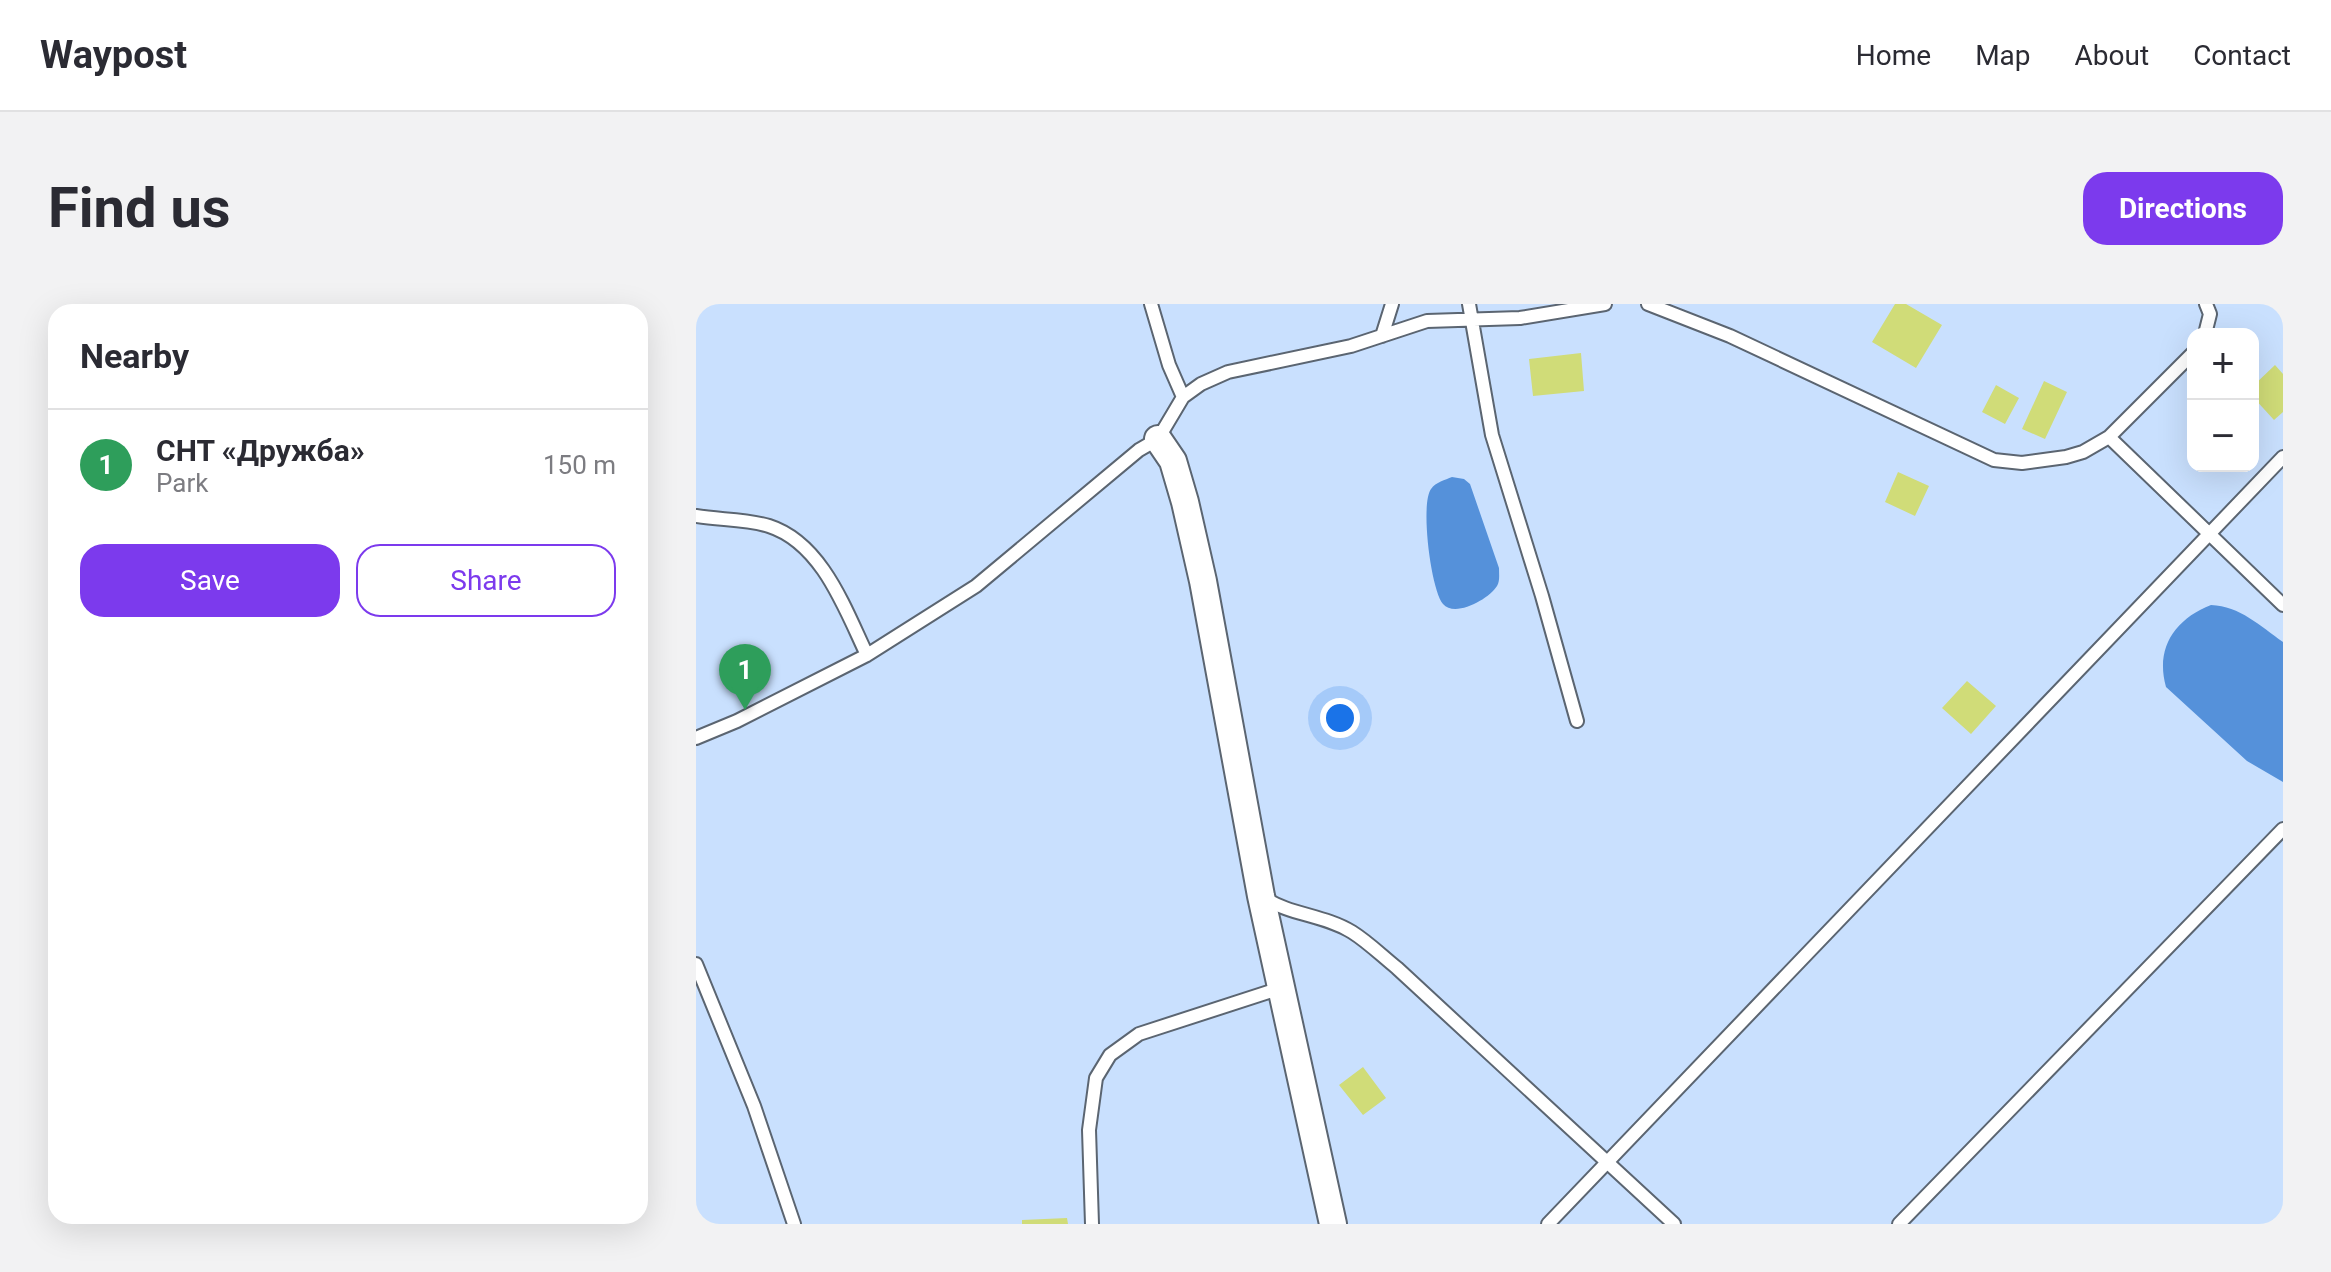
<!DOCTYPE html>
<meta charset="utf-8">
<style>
body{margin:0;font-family:Roboto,sans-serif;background:#f2f2f3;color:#2b2b33}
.controls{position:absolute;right:24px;top:24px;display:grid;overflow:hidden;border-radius:16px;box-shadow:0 8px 32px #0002}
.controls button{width:72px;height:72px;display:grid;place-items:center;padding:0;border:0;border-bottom:2px solid #e1e1e2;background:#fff;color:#2b2b33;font:40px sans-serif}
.you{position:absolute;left:644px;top:414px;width:28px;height:28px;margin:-20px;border:6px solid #fff;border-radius:50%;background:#1a73e8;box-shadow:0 0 0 12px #1a73e833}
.badge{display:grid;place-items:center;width:52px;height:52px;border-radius:50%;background:#7c3aed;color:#fff;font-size:26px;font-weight:700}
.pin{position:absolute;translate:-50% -66px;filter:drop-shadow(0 2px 4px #0008)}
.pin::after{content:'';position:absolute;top:42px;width:28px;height:24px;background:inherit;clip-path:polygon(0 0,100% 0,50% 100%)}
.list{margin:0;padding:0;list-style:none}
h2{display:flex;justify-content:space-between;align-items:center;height:104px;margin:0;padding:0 32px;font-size:34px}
h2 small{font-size:26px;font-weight:400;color:#7c7c81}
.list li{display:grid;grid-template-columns:52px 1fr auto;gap:24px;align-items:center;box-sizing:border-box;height:112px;padding:0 32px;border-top:2px solid #e1e1e2}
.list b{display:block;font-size:30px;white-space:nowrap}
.list p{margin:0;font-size:26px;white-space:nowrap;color:#7c7c81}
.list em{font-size:26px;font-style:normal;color:#7c7c81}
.actions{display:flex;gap:16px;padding:24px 32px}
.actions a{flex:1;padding:18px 0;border:2px solid #7c3aed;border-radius:24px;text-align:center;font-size:28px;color:#7c3aed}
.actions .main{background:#7c3aed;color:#fff}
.map{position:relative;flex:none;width:1587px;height:920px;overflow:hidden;border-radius:24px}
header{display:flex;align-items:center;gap:48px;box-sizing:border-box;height:112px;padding:0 40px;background:#fff;border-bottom:2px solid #e1e1e2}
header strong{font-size:38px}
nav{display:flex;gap:44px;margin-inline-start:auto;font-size:28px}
.intro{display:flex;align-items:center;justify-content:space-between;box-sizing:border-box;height:192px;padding:0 48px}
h1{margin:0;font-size:56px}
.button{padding:20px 36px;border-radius:24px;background:#7c3aed;color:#fff;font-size:28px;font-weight:700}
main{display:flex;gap:48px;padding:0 48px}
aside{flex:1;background:#fff;border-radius:24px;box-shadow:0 8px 32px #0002}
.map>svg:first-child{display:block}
.green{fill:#c9e0fe;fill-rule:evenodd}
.water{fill:#5591da}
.building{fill:#d0dc78}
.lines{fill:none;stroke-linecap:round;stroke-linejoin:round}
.service-casing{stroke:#5b6571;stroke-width:16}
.minor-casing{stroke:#5b6571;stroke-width:30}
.service{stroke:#fff;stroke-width:12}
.minor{stroke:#fff;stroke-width:26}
</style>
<header>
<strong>Waypost</strong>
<nav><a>Home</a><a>Map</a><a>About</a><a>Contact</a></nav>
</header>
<div class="intro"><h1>Find us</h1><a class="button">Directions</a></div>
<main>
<aside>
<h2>Nearby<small></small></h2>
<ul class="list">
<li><span class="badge" style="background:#2e9e5b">1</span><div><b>СНТ «Дружба»</b><p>Park</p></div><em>150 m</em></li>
</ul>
<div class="actions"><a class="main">Save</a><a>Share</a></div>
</aside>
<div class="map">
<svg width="1587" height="920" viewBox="0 0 1587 920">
<rect width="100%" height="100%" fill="#e1edfb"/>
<path class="green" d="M0 0H1587V920H0ZM1497 30H1557V162H1497Z"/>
<path class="water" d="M756 173 768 175 774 180 803 264C803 271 804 277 801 282 793 295 759 314 747 300 735 286 724 200 735 185 740 178 749 176 756 173Z
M1515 301C1544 302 1564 322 1587 338V478L1551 457 1470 383C1459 344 1479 315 1515 301Z"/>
<path class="building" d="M1199 0H1210L1246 21 1220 64 1176 38Z
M885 49 888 87 837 92 833 55Z
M1579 61 1587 70V108L1578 116 1557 93V82Z
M1348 77 1371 88 1349 135 1326 125Z
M1300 81 1323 94 1309 120 1286 108Z
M1202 168 1233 182 1219 212 1189 198Z
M1271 377 1300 402 1275 430 1246 404Z
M667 763 690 794 667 811 643 781Z
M371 914 372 920H326V916Z"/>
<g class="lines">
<g class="service-casing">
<path id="service" d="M455 0 473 61 487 93
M773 0 796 131 846 292 881 417
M952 0 1034 32 1298 156 1326 159 1370 153 1387 148 1413 133 1497 49
M1509 30 1514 10 1510 0
M686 32 696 0
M1413 133 1587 301
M0 212C24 216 50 215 73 222 126 239 149 305 171 351
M0 434 41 417 171 351 280 282 443 146 462 135 487 93 505 80 532 68 655 42 731 17 824 14 909 0
M568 594C595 611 628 611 656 628 672 638 686 652 701 664L978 920
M0 660 58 802 98 920
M396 920 393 826 400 774 414 751 443 730 585 684
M852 920 1587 153
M1203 920 1587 525"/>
</g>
<g class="minor-casing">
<path id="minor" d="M462 135 477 157 489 198 507 277 565 592 637 920"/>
</g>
<use href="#service" class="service"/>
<use href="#minor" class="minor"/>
</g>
</svg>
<div class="controls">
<button>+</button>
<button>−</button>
</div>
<div class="you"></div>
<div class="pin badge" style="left:49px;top:406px;background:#2e9e5b">1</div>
</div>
</main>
